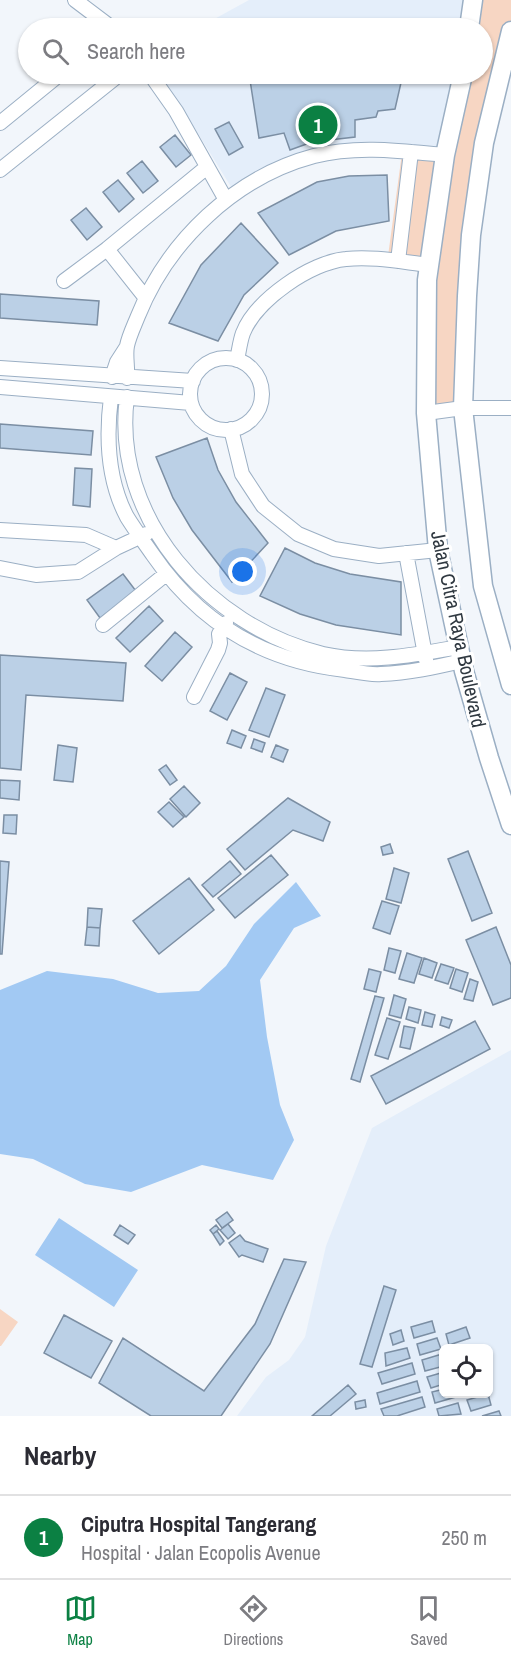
<!DOCTYPE html>
<meta charset="utf-8">
<style>
body{margin:0;font-family:"Archivo Narrow",sans-serif;background:#f2f2f3;color:#2b2b33}
.controls{position:absolute;right:18px;bottom:18px;display:grid;overflow:hidden;border-radius:9px;box-shadow:0 2px 4px #0004}
.controls button{width:54px;height:54px;display:grid;place-items:center;padding:0;border:0;border-bottom:2px solid #e1e1e2;background:#fff;color:#2b2b33;font:30px sans-serif}
.you{position:absolute;left:243px;top:572px;width:21px;height:21px;margin:-15px;border:4px solid #fff;border-radius:50%;background:#1a73e8;box-shadow:0 0 0 9px #1a73e833}
.badge{display:grid;place-items:center;width:39px;height:39px;border-radius:50%;background:#0b8043;color:#fff;font-size:20px;font-weight:700}
.pin{position:absolute;translate:-50% -50%;border:3px solid #fff;box-shadow:0 2px 6px #0006}
.list{margin:0;padding:0;list-style:none}
h2{display:flex;justify-content:space-between;align-items:center;height:78px;margin:0;padding:0 24px;font-size:26px}
h2 small{font-size:20px;font-weight:400;color:#7c7c81}
.list li{display:grid;grid-template-columns:39px 1fr auto;gap:18px;align-items:center;box-sizing:border-box;height:84px;padding:0 24px;border-top:2px solid #e1e1e2}
.list b{display:block;font-size:22px;white-space:nowrap}
.list p{margin:0;font-size:20px;white-space:nowrap;color:#7c7c81}
.list em{font-size:20px;font-style:normal;color:#7c7c81}
.icon{flex:none;width:33px;height:33px;fill:none;stroke:currentColor;stroke-width:2;stroke-linecap:round;stroke-linejoin:round}
.map{position:relative;flex:none;width:511px;height:1416px;overflow:hidden}
.search{position:absolute;background:#fff;box-shadow:0 2px 4px #0004;left:18px;right:18px;top:18px;height:66px;display:flex;align-items:center;gap:15px;box-sizing:border-box;padding:0 21px;border-radius:33px;color:#7c7c81;font-size:22px}
.sheet{height:162px;background:#fff}
nav{display:flex;justify-content:space-around;align-items:center;box-sizing:border-box;height:84px;border-top:2px solid #e1e1e2;background:#fff;font-size:16px;color:#7c7c81}
nav a{display:grid;justify-items:center;gap:3px}
nav .on{color:#0b8043}
.map>svg:first-child{display:block}
.built{fill:#e4eefa;fill-rule:evenodd}
.green{fill:#f7d6c3}
.water{fill:#a2c9f3}
.building{fill:#bbd0e6;stroke:#7b8ea3;stroke-width:1.5}
.lines{fill:none;stroke-linecap:round;stroke-linejoin:round}
.minor-casing{stroke:#9bafc4;stroke-width:16}
.major-casing{stroke:#9bafc4;stroke-width:21}
.minor{stroke:#fff;stroke-width:14}
.major{stroke:#fff;stroke-width:18}
.labels{text-anchor:middle;dominant-baseline:central;stroke-width:6;stroke-linejoin:round;paint-order:stroke}
.street-label{font-size:20px;fill:#303941;stroke:#fff}
</style>
<div class="map">
<svg width="511" height="1416" viewBox="0 0 511 1416">
<rect width="100%" height="100%" fill="#f2f6fb"/>
<path class="built" d="M249 0H470L464 28H198Z
M158 74H454L438 151 354 147 233 190 179 103Z
M511 1050V1416H237L266 1377 289 1360 305 1337 326 1246 372 1128ZM444 1348H488V1394H444Z"/>
<path class="green" d="M474 0H511V35L472 236 463 407 425 413 428 280 461 74H482V28H469Z
M402 153 443 157 428 264 388 256Z
M0 1309 18 1322 1 1346H0Z"/>
<path class="water" d="M296 882 321 916 294 928 260 980 267 1037 280 1105 294 1140 273 1180 202 1165 131 1192 85 1184 33 1159 0 1154V990L47 971 113 979 158 993 199 991 226 966 254 924Z
M59 1218 138 1270 114 1307 35 1255Z"/>
<path class="building" d="M284 74H403L395 109 378 111 376 117 355 120V137L312 142 290 150 284 133 259 138 250 80Z
M229 122 243 147 229 155 215 129Z
M175 135 191 155 176 167 160 147Z
M142 161 158 181 143 193 127 173Z
M387 175 389 221 336 231 289 255 258 213 317 182 349 176Z
M118 180 134 199 119 212 103 192Z
M86 208 102 227 87 240 71 220Z
M241 223 278 263 244 295 218 341 169 323 201 265Z
M0 294 99 301 97 325 0 318Z
M0 424 93 431 91 455 0 448Z
M207 438 218 470 236 502 268 543 232 582 192 530 173 498 156 457Z
M75 468 92 469 90 507 73 505Z
M285 548 315 563 350 574 401 582V635L336 625 300 614 260 596Z
M123 574 136 591 100 618 87 600Z
M149 606 163 621 130 652 116 638Z
M175 632 192 647 162 681 145 666Z
M0 655 126 663 123 701 26 695 21 770 0 768Z
M230 673 247 682 227 720 210 711Z
M266 688 285 695 269 737 249 730Z
M232 730 246 736 241 748 227 743Z
M254 739 265 743 262 752 251 748Z
M58 745 77 748 73 782 54 780Z
M276 745 288 750 283 762 271 757Z
M166 765 177 780 170 785 159 770Z
M0 780 20 781 19 800 0 798Z
M184 786 200 803 186 817 170 799Z
M288 798 330 822 323 841 293 830 245 870 227 849Z
M169 802 184 817 173 827 158 812Z
M4 815H17L16 834 3 833Z
M390 844 393 853 383 855 381 847Z
M468 851 492 913 472 921 448 859Z
M271 855 288 875 235 918 218 898Z
M0 861 9 862 2 954H0Z
M230 861 241 874 213 897 202 885Z
M394 868 409 873 401 903 386 899Z
M189 878 214 910 159 954 133 921Z
M382 901 399 906 390 934 373 928Z
M88 908 102 909 100 928 87 927Z
M87 927 100 928 99 946 85 945Z
M496 927 511 965V998L493 1005 466 940Z
M389 948 401 951 395 973 384 970Z
M407 953 422 958 414 983 399 979Z
M424 958 437 963 432 978 419 974Z
M441 964 454 968 448 984 435 980Z
M369 969 381 972 376 992 364 989Z
M456 969 468 973 462 992 450 988Z
M470 979 478 982 473 1001 464 999Z
M394 995 406 999 401 1018 389 1015Z
M375 996 384 998 360 1082 351 1079Z
M409 1007 421 1010 418 1023 406 1019Z
M425 1012 435 1015 432 1027 422 1025Z
M442 1017 452 1020 449 1028 440 1025Z
M387 1018 400 1022 388 1059 375 1055Z
M475 1021 490 1049 386 1104 371 1076Z
M404 1026 415 1028 410 1049 400 1047Z
M227 1212 233 1220 222 1228 216 1220Z
M228 1224 235 1233 228 1239 220 1230Z
M120 1225 135 1235 128 1244 114 1235Z
M216 1225 219 1229 213 1234 210 1230Z
M217 1231 224 1241 220 1245 213 1234Z
M240 1235 245 1241 268 1249 263 1262 242 1255 239 1257 229 1243Z
M284 1259 306 1262 270 1344 221 1416H151L99 1383 123 1338 204 1391 255 1324Z
M384 1286 396 1290 372 1367 360 1364Z
M64 1315 112 1341 91 1378 44 1353Z
M432 1321 435 1332 414 1338 411 1327Z
M466 1327 470 1338 449 1345 446 1334Z
M401 1330 404 1341 393 1345 390 1334Z
M437 1338 441 1349 420 1355 417 1344Z
M407 1348 410 1358 386 1366 385 1353Z
M442 1354 444 1366 425 1371 422 1360Z
M412 1363 415 1374 382 1384 378 1373Z
M444 1372V1384L431 1388 427 1377Z
M417 1381 420 1392 380 1404 377 1393Z
M348 1385 356 1394 330 1416H312Z
M444 1389V1394H455L456 1397 435 1403 432 1392Z
M488 1394 491 1405 471 1411 467 1400Z
M422 1397 425 1407 397 1416H384L381 1409Z
M365 1400 366 1407 356 1409 355 1402Z
M458 1403 461 1414 439 1416 437 1409Z
M499 1411 501 1416H482Z"/>
<g class="lines">
<g class="minor-casing">
<path id="minor" d="M75 0 112 28
M150 74 176 111 226 200
M0 123 60 74
M0 170 120 74
M107 249 145 297
M398 261 411 152
M64 281 107 249 207 167
M190 394a36 36 0 1 1 72 0a36 36 0 1 1-72 0Z
M237 360C239 351 240 341 243 333 256 300 311 262 346 259 373 256 402 262 429 265
M0 368 193 381
M112 377 117 362 126 348
M127 378C128 368 125 355 127 346 129 336 134 326 138 316 168 241 235 177 314 156 356 145 402 151 445 155
M0 387 191 403
M111 397C106 436 108 481 127 517 135 530 144 542 153 555 199 622 263 661 345 670 357 672 370 675 381 674 409 673 436 667 462 661
M127 397C111 518 210 627 323 654 368 664 414 655 459 647
M426 413 463 408H511
M231 429 242 474 263 506 298 534 334 549 379 556 438 550
M0 530 86 535 116 548
M406 553 426 660
M0 568 36 575 78 572 116 548 146 534
M103 625 166 574
M194 697 218 650 220 643 219 634 226 623"/>
</g>
<g class="major-casing">
<path id="major" d="M469 28 473 0
M511 31 484 143 471 235 467 296 463 408 483 586 511 685
M463 74 445 155 427 280 426 413 438 550 464 671 489 758 511 825"/>
</g>
<use href="#minor" class="minor"/>
<use href="#major" class="major"/>
</g>
<g class="labels">
<g class="street-label">
<text transform="translate(459 629) rotate(78)">Jalan Citra Raya Boulevard</text>
</g>
</g>
</svg>
<div class="controls">
<button><svg class="icon" aria-label="locate" viewBox="0 0 24 24"><circle cx="12" cy="12" r="6"/><path d="M12 2v4M12 18v4M2 12h4M18 12h4"/></svg></button>
</div>
<div class="you"></div>
<div class="pin badge" style="left:318px;top:125px">1</div>
<div class="search"><svg class="icon" aria-label="search" viewBox="0 0 24 24"><circle cx="10" cy="10" r="6"/><path d="M15 15l6 6"/></svg>Search here</div>
</div>
<section class="sheet">
<h2>Nearby<small></small></h2>
<ul class="list">
<li><span class="badge">1</span><div><b>Ciputra Hospital Tangerang</b><p>Hospital · Jalan Ecopolis Avenue</p></div><em>250 m</em></li>
</ul>
</section>
<nav>
<a class="on"><svg class="icon" aria-label="map" viewBox="0 0 24 24"><path d="M3 6l6-2 6 2 6-2v14l-6 2-6-2-6 2zM9 4v14M15 6v14"/></svg>Map</a>
<a><svg class="icon" aria-label="directions" viewBox="0 0 24 24"><path d="M12 3l9 9-9 9-9-9zM9 14v-3h6M13 9l2 2-2 2"/></svg>Directions</a>
<a><svg class="icon" aria-label="saved" viewBox="0 0 24 24"><path d="M7 4h10v16l-5-4-5 4z"/></svg>Saved</a>
</nav>
